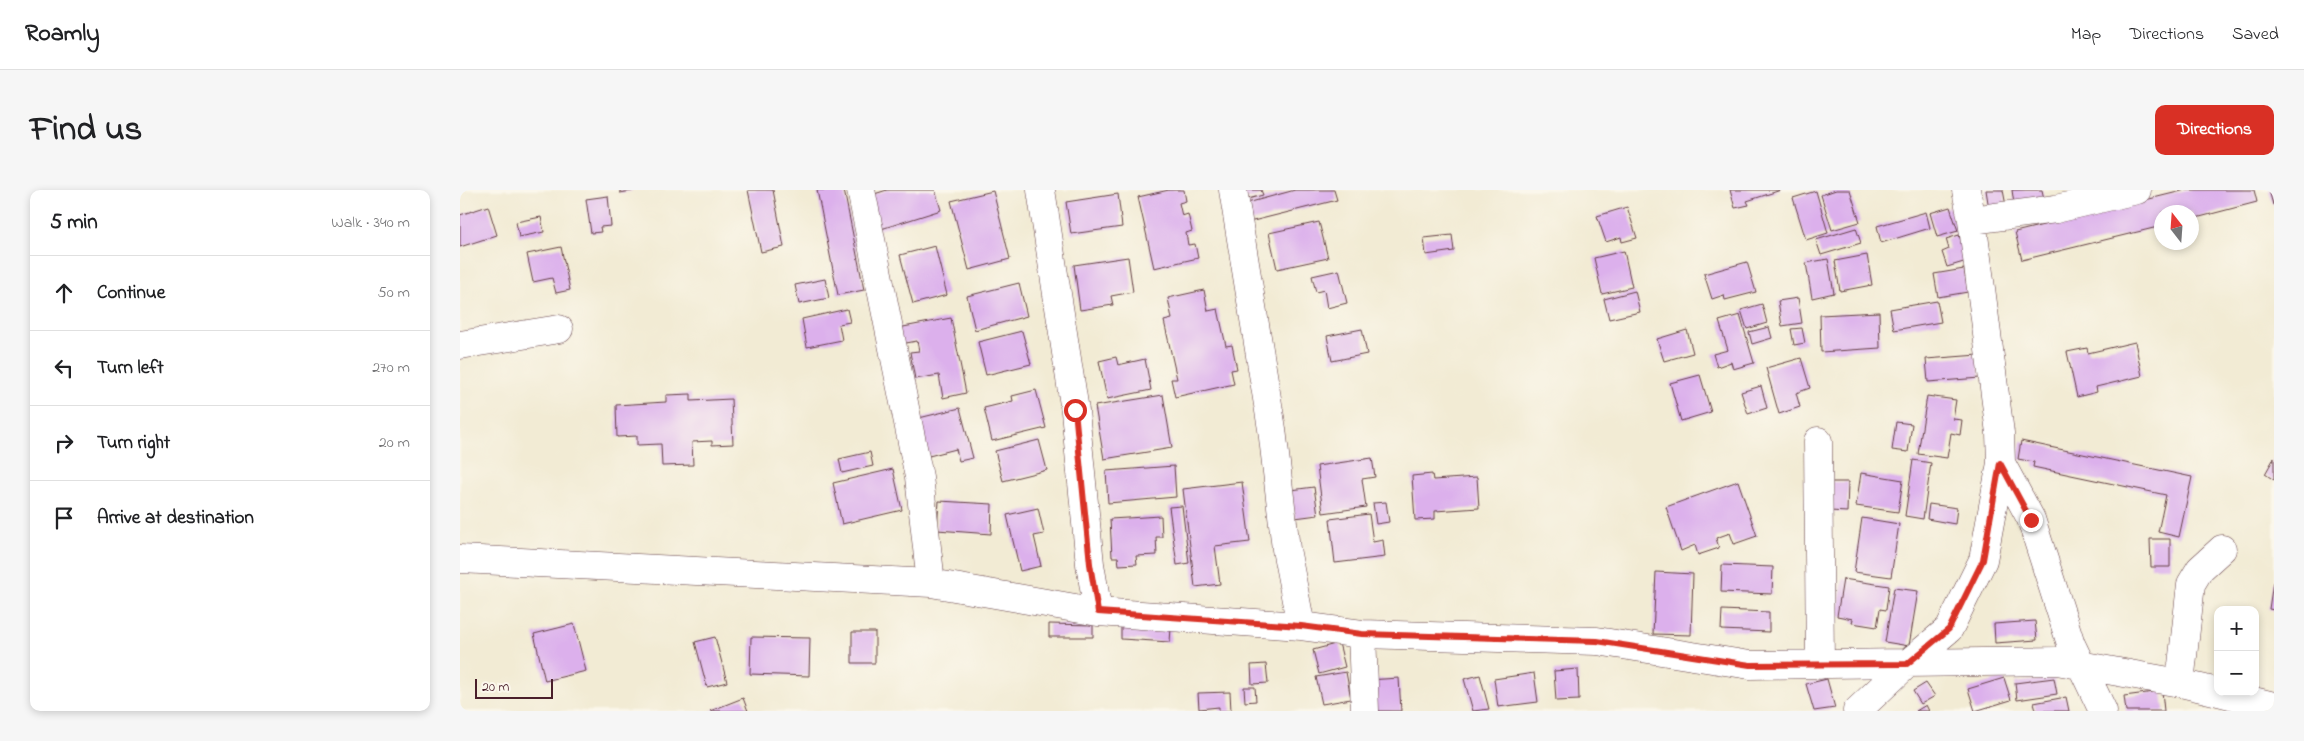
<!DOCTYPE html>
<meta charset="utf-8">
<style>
body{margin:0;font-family:"Indie Flower",sans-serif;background:#f6f6f6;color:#202124}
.controls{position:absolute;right:15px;bottom:15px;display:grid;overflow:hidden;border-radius:10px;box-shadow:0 2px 8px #0003}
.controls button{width:45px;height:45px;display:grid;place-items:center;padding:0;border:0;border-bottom:1px solid #e0e0e0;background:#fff;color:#202124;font:25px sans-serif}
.compass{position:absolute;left:1694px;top:15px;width:45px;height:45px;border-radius:50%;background:#fff;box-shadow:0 2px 8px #0003;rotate:343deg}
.scale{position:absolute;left:15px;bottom:12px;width:78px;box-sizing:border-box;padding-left:5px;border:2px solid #4a1f2b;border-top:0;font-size:14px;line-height:18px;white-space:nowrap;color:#4a1f2b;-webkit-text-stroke:4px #fbf7ec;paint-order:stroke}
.stop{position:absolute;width:15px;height:15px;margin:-11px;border:4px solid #d93025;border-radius:50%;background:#fff}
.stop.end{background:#d93025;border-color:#fff;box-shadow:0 1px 5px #0008}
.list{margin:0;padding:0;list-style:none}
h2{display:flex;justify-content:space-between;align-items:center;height:65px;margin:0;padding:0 20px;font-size:21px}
h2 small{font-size:16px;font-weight:400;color:#757577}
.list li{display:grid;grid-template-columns:32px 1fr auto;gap:15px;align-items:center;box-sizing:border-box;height:75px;padding:0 20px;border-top:1px solid #e0e0e0}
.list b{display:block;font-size:19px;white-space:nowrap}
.list em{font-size:16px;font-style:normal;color:#757577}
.icon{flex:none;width:28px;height:28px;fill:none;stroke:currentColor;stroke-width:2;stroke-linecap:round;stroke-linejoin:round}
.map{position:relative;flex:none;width:1814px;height:521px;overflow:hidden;border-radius:10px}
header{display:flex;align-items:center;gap:30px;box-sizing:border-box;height:70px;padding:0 25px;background:#fff;border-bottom:1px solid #e0e0e0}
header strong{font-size:24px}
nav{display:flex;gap:28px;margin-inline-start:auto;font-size:18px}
.intro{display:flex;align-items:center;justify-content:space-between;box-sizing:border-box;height:120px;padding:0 30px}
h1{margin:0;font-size:35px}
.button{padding:12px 22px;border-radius:10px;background:#d93025;color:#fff;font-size:18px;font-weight:700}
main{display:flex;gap:30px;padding:0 30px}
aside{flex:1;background:#fff;border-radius:10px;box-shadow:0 2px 8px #0003}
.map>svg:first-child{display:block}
.building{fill:#dcb0ec}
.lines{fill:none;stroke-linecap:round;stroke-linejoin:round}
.minor-casing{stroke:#633e44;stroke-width:29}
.minor{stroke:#fff;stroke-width:28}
.route{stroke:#d93025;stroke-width:6}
</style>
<header>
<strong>Roamly</strong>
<nav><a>Map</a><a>Directions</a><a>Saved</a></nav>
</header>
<div class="intro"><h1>Find us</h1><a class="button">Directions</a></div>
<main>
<aside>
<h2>5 min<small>Walk · 340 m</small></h2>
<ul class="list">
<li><svg class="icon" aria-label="ahead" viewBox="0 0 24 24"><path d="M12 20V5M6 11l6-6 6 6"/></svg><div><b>Continue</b></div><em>50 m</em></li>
<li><svg class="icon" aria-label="left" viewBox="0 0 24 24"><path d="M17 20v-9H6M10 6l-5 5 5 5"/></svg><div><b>Turn left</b></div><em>270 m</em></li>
<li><svg class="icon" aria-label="right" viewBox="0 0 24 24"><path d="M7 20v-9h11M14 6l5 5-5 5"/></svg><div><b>Turn right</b></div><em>20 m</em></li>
<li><svg class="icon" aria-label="arrive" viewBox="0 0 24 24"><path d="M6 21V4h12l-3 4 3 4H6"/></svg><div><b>Arrive at destination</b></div></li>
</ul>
</aside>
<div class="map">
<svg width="1814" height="521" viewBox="0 0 1814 521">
<rect width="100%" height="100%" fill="#fbf7ec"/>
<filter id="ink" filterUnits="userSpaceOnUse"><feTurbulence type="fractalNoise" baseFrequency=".02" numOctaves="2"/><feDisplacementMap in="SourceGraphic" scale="10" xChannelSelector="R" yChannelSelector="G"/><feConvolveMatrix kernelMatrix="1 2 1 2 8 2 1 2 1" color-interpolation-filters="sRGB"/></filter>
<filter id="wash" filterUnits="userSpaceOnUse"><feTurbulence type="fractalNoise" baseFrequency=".0096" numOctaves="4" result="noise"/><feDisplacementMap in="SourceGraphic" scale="20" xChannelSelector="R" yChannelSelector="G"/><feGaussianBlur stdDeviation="1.12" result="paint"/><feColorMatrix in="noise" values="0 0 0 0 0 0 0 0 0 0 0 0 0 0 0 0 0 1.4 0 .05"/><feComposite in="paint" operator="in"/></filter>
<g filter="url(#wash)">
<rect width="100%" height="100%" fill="#f2ebd4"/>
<g id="blocks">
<path class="building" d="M160 0H172V1L160 3Z
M288 0H313L324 57 301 62Z
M357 0H384L404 100 378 105Z
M427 0H475L481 20 418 40 408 6Z
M709 0H724L726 11 719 13 722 26 728 24 732 41 726 43 728 55 735 54 738 68 694 78 678 7Z
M781 0H801L803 5 784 10Z
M835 0H874L877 10 785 33 780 15Z
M1270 0H1321L1287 11 1289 15 1275 18Z
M1376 0H1390L1400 32 1372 40 1361 5Z
M1526 0H1543L1546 16 1529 19Z
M1552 0H1582L1584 9 1554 14Z
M1726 0H1794L1797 12 1732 29V22H1702V36L1562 70 1555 42Z
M1809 0H1814V15H1813Z
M533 1 550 69 509 80 491 11Z
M1356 1 1368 43 1346 50 1333 8Z
M658 4 662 37 611 44 606 12Z
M148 6 151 36 140 37 141 42 131 43 126 9Z
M28 16 37 45 0 57V25Z
M1167 17 1177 48 1162 52 1161 47 1146 52 1137 26Z
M1490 17 1498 41 1477 47 1470 23Z
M1466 22 1470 38 1421 53 1417 36Z
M81 27 84 42 59 47 56 32Z
M859 32 868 68 817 79 809 43Z
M1396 38 1401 53 1361 65 1356 50Z
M992 45 994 61 966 65 964 48Z
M1499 45 1507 71 1487 77 1482 62 1489 59 1486 49Z
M475 56 487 105 453 114 440 65Z
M101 57 110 100 96 103 92 88 73 92 67 64Z
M1164 61 1172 97 1142 104 1134 68Z
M1407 65 1412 95 1380 101 1375 71Z
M668 67 673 102 651 106 653 115 620 120 614 75Z
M1368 69 1374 103 1352 108 1346 73Z
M1287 72 1296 102 1265 110 1264 105 1252 109 1244 84Z
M1504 79 1508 102 1478 107 1474 84Z
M879 80 887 113 867 118 864 100 856 102 852 86Z
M365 89 369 108 339 114 335 95Z
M559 93 567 126 515 140 507 106Z
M744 100 748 121 758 119 766 156 772 155 777 179 771 180 774 194 715 207 711 189H717L704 131 712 129 708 108Z
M1175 101 1180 122 1149 129 1144 109Z
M1338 108 1342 133 1322 136 1318 111Z
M1477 111 1481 132 1434 140 1430 119Z
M1302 114 1307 133 1287 139 1281 120Z
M387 119 390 132 379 134 382 150 347 157 342 129Z
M1419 122 1420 158 1361 162 1360 125Z
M1280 125 1294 173 1273 179 1271 172 1257 177 1253 164 1268 160 1259 131Z
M491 128 506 203 483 208 479 185 455 189 450 162 459 161 457 151 441 154 438 138Z
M1309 137 1312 148 1292 154 1289 142Z
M1342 138 1345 153 1334 155 1331 139Z
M902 139 907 164 872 171 867 146Z
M1227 140 1233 163 1204 171 1197 149Z
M562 141 571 174 526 185 518 152Z
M1675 152 1682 186 1636 197 1637 202 1617 207 1607 162 1627 158 1628 163Z
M1518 165 1520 188 1468 192 1466 169Z
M656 167 658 175 685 169 691 200 647 209 639 171Z
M1341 168 1350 198 1336 203 1340 217 1319 224 1306 178Z
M1240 185 1251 222 1221 231 1210 193Z
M1301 196 1307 218 1288 224 1281 202Z
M576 200 586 238 532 251 524 218 553 211 552 206Z
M231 204V211L271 209 273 254 252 255V251L232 252 233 275 202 276 201 254 177 255V246L157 247 156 215 206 212V205Z
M703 205 712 258 644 269 635 216Z
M1467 206 1496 210 1493 229 1502 230 1500 245 1491 243 1487 268 1458 264Z
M500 218 513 268 499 271 496 259 469 266 459 228Z
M1436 232 1452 234 1448 262 1432 260Z
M579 250 587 280 543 291 535 261Z
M1561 251 1732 287 1719 347 1698 342 1706 305 1573 277 1574 272 1558 269Z
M410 262 413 276 382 283 379 269Z
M912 268 915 287 902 289 906 317 863 323 857 276Z
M1814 268V290L1805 284Z
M1453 270 1471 273 1463 329 1445 326Z
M714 276 716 307 648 313 646 281Z
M433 279 442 320 382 334 373 293Z
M1401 283 1443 290 1438 322 1396 316Z
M972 284 973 290 1017 287 1019 318 975 321V329L955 330 952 286Z
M1278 291 1297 346 1274 354 1270 343 1256 348 1259 358 1238 365 1235 355 1221 361 1206 317Z
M782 292 790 352 755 356 760 394 735 397 723 299Z
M1371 292H1388L1387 322 1370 321Z
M854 297 858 325 835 328 831 300Z
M479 311 532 314 531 344 477 340Z
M926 312 929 332 916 334 913 313Z
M1469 314 1497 318 1495 334 1467 329Z
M722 316 729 373 717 375 709 317Z
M578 318 584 344 574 346 581 376 560 381 547 325Z
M909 324 913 352 923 350 925 367 875 373 870 329Z
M701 326 702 347H696L697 365 676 366 677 374 659 375 658 367H652L650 329Z
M1402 328 1439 334 1431 387 1394 382Z
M1690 349H1710V377H1691Z
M1262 375 1313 377 1312 404 1261 402Z
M1196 382 1233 384 1231 445 1193 444Z
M1383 389 1429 396 1426 420 1420 419 1417 437 1392 433 1393 429 1377 426Z
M1813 392H1814V420L1809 419Z
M1434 398 1458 401 1449 456 1425 452Z
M1262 420 1309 422V442L1261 440Z
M1575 431 1577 450 1535 453 1534 434Z
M114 434 126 481 85 491 74 444Z
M589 434 633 435V447H589Z
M661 435 711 438 710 452 661 449Z
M392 442H415V473H392Z
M255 447 267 492 247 497 235 452Z
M291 447 350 448 349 486 290 484Z
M879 453 885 477 859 484 853 460Z
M806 474 808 493 792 494 791 475Z
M1118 479 1119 510 1096 511 1094 481Z
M886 482 891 509 862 514 856 487Z
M1074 483 1078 512 1038 517 1034 489Z
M1020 485 1029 519 1013 521 1004 489Z
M939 488 941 521H910L908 490Z
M1544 488 1551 510 1515 521 1508 499Z
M1594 488 1597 504 1557 510 1555 493Z
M1367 489 1375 518 1354 521 1346 494Z
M1466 493 1475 506 1461 514 1453 501Z
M784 497H795L796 511 785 512Z
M1702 501 1704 521H1666L1664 506Z
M770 502 771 521H759V517L739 519 738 503Z
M1606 507 1609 521H1576L1574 513Z
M283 508 288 521H250Z
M1466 515 1469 521H1456Z"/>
</g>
</g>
<g filter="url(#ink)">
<use href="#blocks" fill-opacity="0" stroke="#633e44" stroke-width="1"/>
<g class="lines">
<g class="minor-casing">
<path id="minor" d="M401 0 459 287 471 393
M581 0 615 221 630 374 638 422
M773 0 812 239 826 359 841 436
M1512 30 1596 19 1677 0
M0 155 99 139
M1358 251 1360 475
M1541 273 1571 329 1611 454 1643 521
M0 369 471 393 638 422 841 436 902 444 1137 451 1290 475 1597 471 1720 493 1758 502
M902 444 905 521
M1720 493 1731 394 1740 379 1762 359
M1758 502 1814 516
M1397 521 1447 474 1489 439 1523 370 1541 273 1540 243 1512 30 1506 0"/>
</g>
<use href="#minor" class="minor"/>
</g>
</g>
<g class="lines" filter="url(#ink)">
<path class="route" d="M615 220 630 374 638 422 841 436 902 444 1137 451 1290 475 1447 474 1489 439 1523 370 1540 273 1571 330"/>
</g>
</svg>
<div class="controls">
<button>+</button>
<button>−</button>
</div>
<svg class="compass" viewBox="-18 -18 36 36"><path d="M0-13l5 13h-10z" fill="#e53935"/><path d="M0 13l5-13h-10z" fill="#757577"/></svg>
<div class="scale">20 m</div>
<div class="stop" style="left:615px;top:220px"></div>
<div class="stop end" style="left:1571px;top:330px"></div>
</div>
</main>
